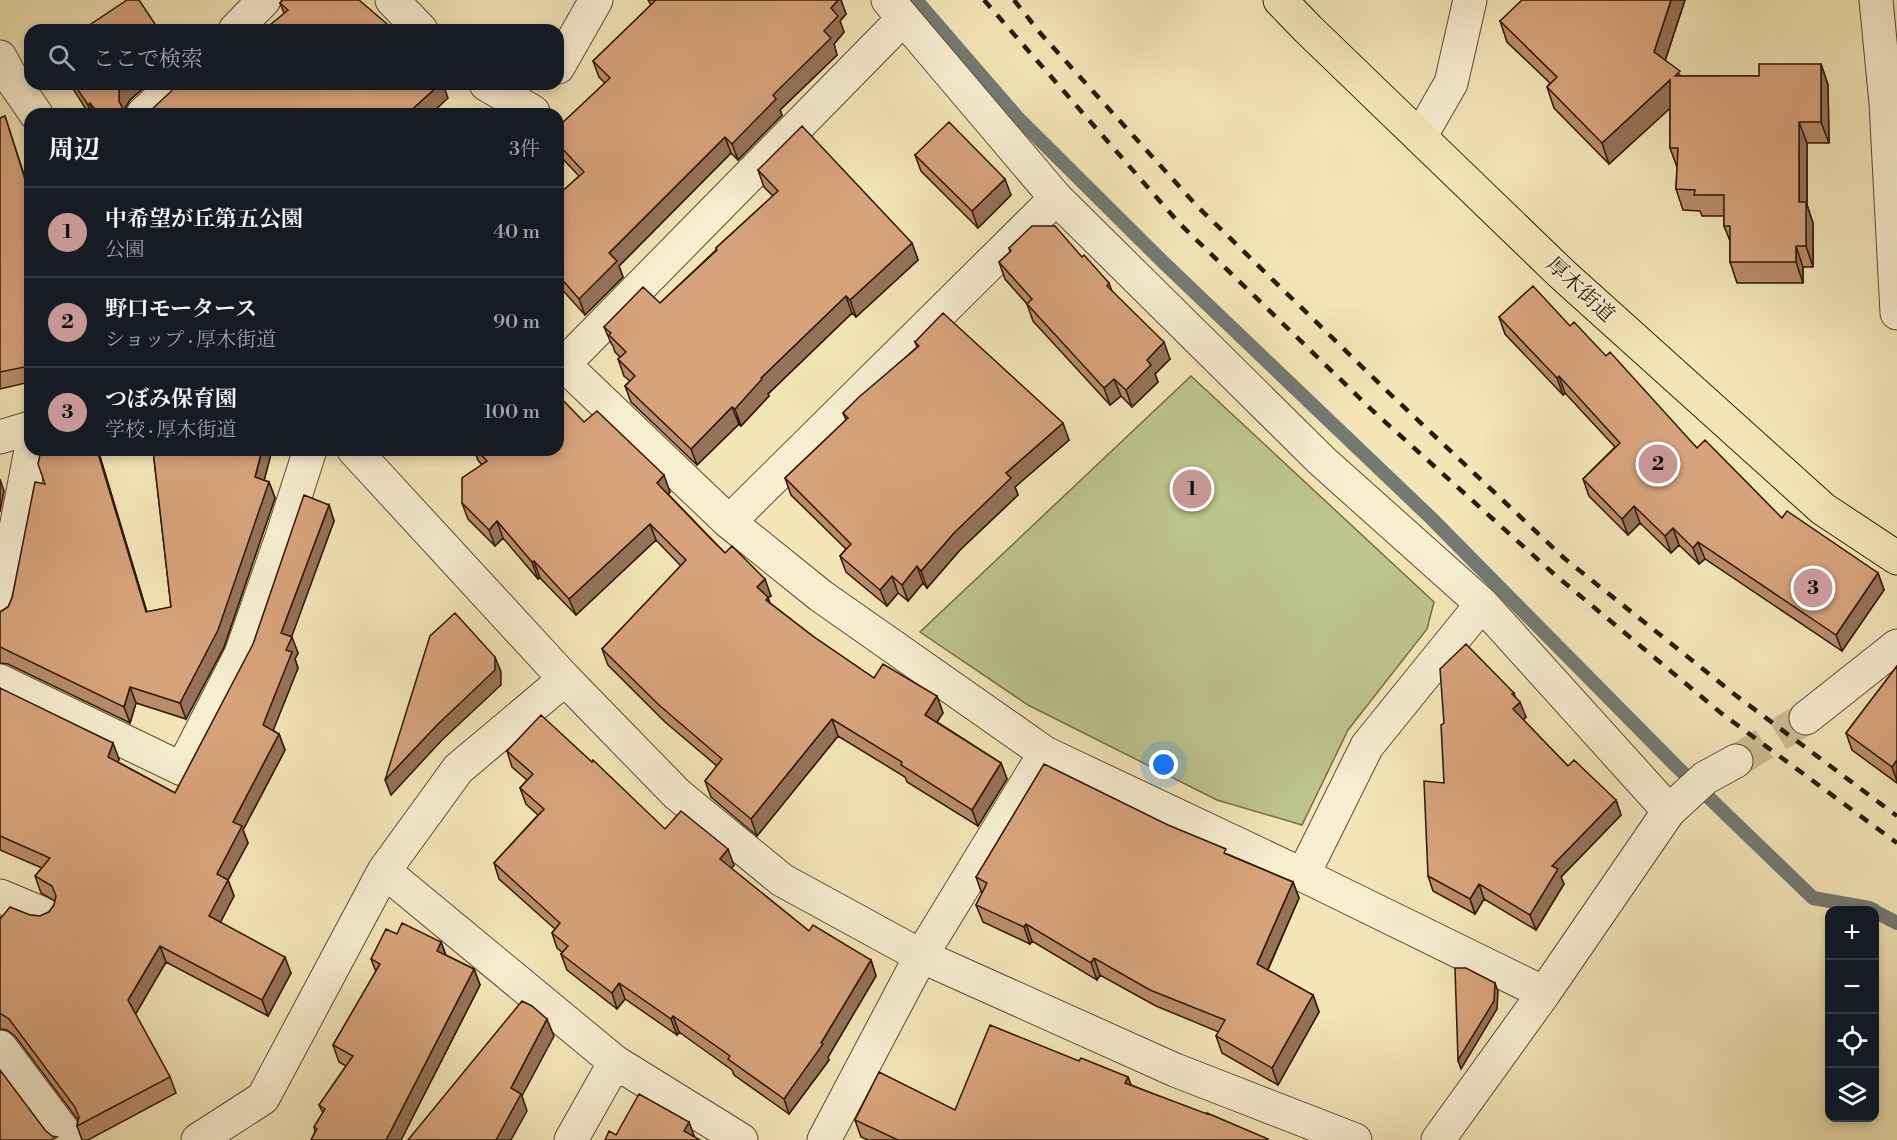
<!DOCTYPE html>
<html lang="ja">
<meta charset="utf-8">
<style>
body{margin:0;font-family:"Libre Bodoni","Noto Serif JP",serif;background:#242831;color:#f1f3f6}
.controls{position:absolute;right:18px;bottom:18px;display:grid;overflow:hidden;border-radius:12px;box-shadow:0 3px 9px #0003}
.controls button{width:54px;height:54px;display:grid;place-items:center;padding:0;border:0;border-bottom:2px solid #363941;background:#171b24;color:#f1f3f6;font:30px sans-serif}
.you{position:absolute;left:1164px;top:765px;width:21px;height:21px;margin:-15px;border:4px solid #fff;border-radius:50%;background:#1a73e8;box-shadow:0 0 0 9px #1a73e833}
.badge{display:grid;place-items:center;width:39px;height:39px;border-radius:50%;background:#c59692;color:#111;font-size:20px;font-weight:700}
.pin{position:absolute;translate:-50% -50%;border:3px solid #fff;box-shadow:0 2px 6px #0006}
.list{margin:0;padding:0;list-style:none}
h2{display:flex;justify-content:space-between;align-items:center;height:78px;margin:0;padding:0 24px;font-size:26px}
h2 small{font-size:20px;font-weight:400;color:#9ea1a6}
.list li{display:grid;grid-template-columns:39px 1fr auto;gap:18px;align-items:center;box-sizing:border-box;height:90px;padding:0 24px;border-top:2px solid #363941}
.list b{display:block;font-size:22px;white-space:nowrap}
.list p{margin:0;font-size:20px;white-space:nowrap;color:#9ea1a6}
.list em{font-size:20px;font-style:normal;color:#9ea1a6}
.icon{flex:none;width:33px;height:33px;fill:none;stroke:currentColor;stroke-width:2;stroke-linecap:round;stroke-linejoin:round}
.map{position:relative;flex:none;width:1897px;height:1140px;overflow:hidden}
.search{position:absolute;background:#171b24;box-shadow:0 3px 9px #0003;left:24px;top:24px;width:540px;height:66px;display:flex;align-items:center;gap:15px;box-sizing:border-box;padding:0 21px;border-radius:18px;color:#9ea1a6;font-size:22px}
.panel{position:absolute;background:#171b24;box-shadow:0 3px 9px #0003;left:24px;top:108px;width:540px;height:348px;border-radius:18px}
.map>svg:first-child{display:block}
.green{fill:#bdc48d;stroke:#766e4a;stroke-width:1.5}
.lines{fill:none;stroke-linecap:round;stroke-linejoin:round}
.stream{stroke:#737a72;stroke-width:14}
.minor-tunnel{stroke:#ccbc94;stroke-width:33;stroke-dasharray:33 16;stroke-linecap:butt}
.minor-casing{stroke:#5f4a32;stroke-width:35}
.major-casing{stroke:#2e1706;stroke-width:35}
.minor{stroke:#f7eed0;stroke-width:33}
.major{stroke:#f3e5b7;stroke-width:33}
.rail{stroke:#2e1706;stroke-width:4.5;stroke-dasharray:10 10;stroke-linecap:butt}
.wall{fill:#b98c6b;stroke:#2e1706;stroke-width:1.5}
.shaded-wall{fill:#967257;stroke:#2e1706;stroke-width:1.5}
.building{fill:#d7a37c;stroke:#2e1706;stroke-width:1.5}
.labels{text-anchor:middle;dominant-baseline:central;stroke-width:4.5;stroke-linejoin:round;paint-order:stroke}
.street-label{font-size:21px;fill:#2e1706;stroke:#f7eed0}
</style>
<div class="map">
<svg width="1897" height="1140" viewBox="0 0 1897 1140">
<rect width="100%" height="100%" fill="#f3e5b7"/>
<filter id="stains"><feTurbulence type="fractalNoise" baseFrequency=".00333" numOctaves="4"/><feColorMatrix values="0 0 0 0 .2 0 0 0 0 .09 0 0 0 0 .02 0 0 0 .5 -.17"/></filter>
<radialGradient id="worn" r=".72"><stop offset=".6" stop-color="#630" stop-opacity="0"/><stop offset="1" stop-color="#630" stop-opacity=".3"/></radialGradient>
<path class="green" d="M1191 376 1434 602 1427 629 1348 730 1302 825 1217 800 1028 705 920 632Z"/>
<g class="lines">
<path class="stream" d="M916 0 1018 118 1163 262 1431 518 1675 765 1813 898 1869 908 1874 910
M1874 911 1897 923"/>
<path class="minor-tunnel" d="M1736 761 1806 718"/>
<g class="minor-casing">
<path id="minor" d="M392 0 421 30
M888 0 1056 198 1322 461 1482 604 1669 811 1544 993 1438 1140
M1876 0 1886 103 1897 313
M235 30 264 0
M0 57 13 81 36 114
M558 67 596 0
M486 84 533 112
M143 114 176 84
M1420 137 1451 83 1470 0
M558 359 729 522 821 596 1045 753 1303 875 1544 993
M563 365 903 19
M0 437 30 428
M354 450 565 679 677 794 782 880 921 956 1175 1070 1355 1140
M729 522 1056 198
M0 611 31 450
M0 681 182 769 241 654 282 537 310 450
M1806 718 1897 646
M1669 811 1705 778 1736 761
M384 871 615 1062 741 1140
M1303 875 1367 746 1482 604
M0 896 43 914
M0 1047 66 1135
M198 1140 263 1098 384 871 458 769 565 679
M571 1140 615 1062
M824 1140 921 956 1045 753"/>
</g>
<g class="major-casing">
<path id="major" d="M1280 0 1308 29 1562 274 1823 509 1897 558"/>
</g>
<use href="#minor" class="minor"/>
<use href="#major" class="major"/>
<path class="rail" d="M984 0 1179 223 1373 411 1554 574 1721 713 1897 843
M1014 0 1041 34 1197 206 1388 392 1564 558 1734 694 1897 816"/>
</g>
<path class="wall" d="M648 0H841L846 14 840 21 844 32 834 44 837 55 780 110 782 115 738 160 731 153 619 266 623 277 585 315 558 285V195L579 176 558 154V127L605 83 599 77 593 61 651 5Z
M1685 0 1665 61 1681 76H1759L1821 64 1828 85 1829 143H1807V205L1813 223V267H1803V283H1737L1730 262V241L1724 226V216H1702L1700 211 1683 210 1676 189 1677 167 1670 148V108L1609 164 1554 108 1547 87 1550 83 1507 42 1500 21Z
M280 3 394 30 284 13Z
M70 84H148L130 100 125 108V111L130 114H89Z
M5 116 30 193V382L0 389V118Z
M915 155 1011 195 978 228 921 171Z
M758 170 912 243 918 260 856 317 852 313 768 394 769 396 741 426 739 424 697 465 631 402 625 386 630 381 624 376 618 359 620 357 615 352 613 346 611 343 604 327 660 303 716 250V248L773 196 764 187Z
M1009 248 1082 257 1109 283 1112 291 1170 359 1155 374 1158 382 1132 407 1121 396 1110 405 1033 321 1027 304 1005 279 999 262 1010 252Z
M1499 317 1570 326 1606 356 1697 448 1782 518 1878 573 1884 590 1842 651 1705 559 1699 564 1679 545 1671 553 1640 523 1628 535 1589 496 1583 479 1615 447 1565 393 1563 395 1505 334Z
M915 342 1069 440 1015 487 1018 495 960 550 927 588 923 583 908 601 898 593 887 606 846 572 840 556 846 549 791 495 785 478 846 420 843 413 917 347Z
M584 422 670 492 668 494 725 553 771 596 768 598 770 603 814 637 874 678 937 696 943 713 937 722 1001 763 1007 779 978 826 907 782 905 777 838 736 757 836 711 797 705 781 717 766 665 722 608 665 602 649 681 566 656 540 576 615 540 578 538 579 503 538 495 546 468 519 462 503 482 465 478 460 474 450H558Z
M41 450H98L147 612 171 607 153 450H272L264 480 269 482 275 498 224 647 186 719 136 703 130 723 8 664 0 663V612L8 607 12 598 45 484Z
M329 505 334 521 291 637 298 653 295 659 298 668 273 730 279 734 285 750 243 830 248 843 228 880 234 896 220 922 291 973 268 1016 166 962 135 1014 170 1077 176 1093 88 1140H82L77 1126 78 1120 15 1036 7 1030 0 1029V917L1 918 30 915 40 916 49 912 54 905 55 901 41 893 35 876 42 868 0 850V688L119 759 118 762 175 793Z
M1897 666V783L1852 750 1846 733Z
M1515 698 1526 717 1523 720 1568 766 1616 800 1621 815 1561 877 1564 884 1536 930 1484 899 1475 914 1433 891 1428 876 1444 783Z
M507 751 665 829 734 865 731 868 809 931 871 960 876 976 828 1057 829 1060 789 1114 734 1075 732 1070 679 1032 677 1035 625 999 617 1009 567 970 561 954 563 953 557 948 552 933 555 929 499 879 494 863 538 815 526 804 520 788 527 780 512 767Z
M1227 854 1293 882 1299 898 1268 970 1313 995 1319 1012 1278 1085 1222 1053 1216 1036 1219 1032 1156 1006 1100 975 1097 980 1032 941 1030 944 983 922 976 905 982 894 976 877Z
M397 934 441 942 446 955 474 969 480 985 401 1140H311L315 1132 314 1127 323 1113 319 1105 346 1066 339 1062 333 1045 376 972 371 959Z
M1079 1061 1128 1077 1131 1085 1268 1140H868L861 1137 855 1120 955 1110Z"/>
<path class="shaded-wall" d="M838 0H841L846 14 840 21 844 32 834 44 837 55 780 110 782 115 738 160 732 144 824 31 831 8Z
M1671 0H1685L1661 73 1654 52Z
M1821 64 1828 85 1829 143 1821 122Z
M1670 80 1678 101 1609 164 1602 143Z
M124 84H148L130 100 125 108V114L119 101V91Z
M440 84H443L448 98 431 114H407Z
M90 103 93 114H91L88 105Z
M1799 122 1807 143V205L1813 223V267L1806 246 1799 202Z
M725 137 731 153 619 266 623 277 585 315 579 299 609 253Z
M1005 179 1011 195 978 228 972 211Z
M912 243 918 260 856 317 850 300Z
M1796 246 1803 267V283L1796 262Z
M846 296 852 313 768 394 769 396 741 426 735 409 761 378Z
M1164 342 1170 359 1155 374 1158 382 1132 407 1126 390 1147 360Z
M1559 376 1565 393 1563 395 1557 378Z
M1114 379 1121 396 1110 405 1104 388Z
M732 407 739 424 697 465 691 449Z
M1063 423 1069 440 1015 487 1018 495 960 550 927 588 921 571 1006 473Z
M97 450H98L152 629 146 612Z
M262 450H272L261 493 255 477Z
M664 475 670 492 663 499 657 483Z
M0 479 4 491 0 512Z
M269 482 275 498 224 647 186 719 180 703Z
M329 505 334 521 289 644 292 637 298 653 295 659 298 668 269 741 263 725 281 633Z
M1634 506 1640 523 1628 535 1622 519Z
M497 521 503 538 495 546 489 530Z
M650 524 656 540 576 615 569 599Z
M1673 528 1679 545 1671 553 1665 536Z
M1698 542 1705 559 1699 564 1693 548Z
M534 561 540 578 538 579 532 562Z
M917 566 923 583 908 601 902 585Z
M1878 573 1884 590 1842 651 1836 635Z
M892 576 898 593 887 606 880 590Z
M765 579 771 596 768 598 774 614 757 587Z
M495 657 501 672V685L442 740 391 795 385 780 437 725Z
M130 687 136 703 130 723 124 707Z
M1514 693 1518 705 1520 702 1526 717 1519 724 1513 709 1512 694Z
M937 696 943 713 931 731 925 715Z
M832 719 838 736 757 836 751 819Z
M279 734 285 750 243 830 248 843 228 880 234 896 215 933 209 916 217 874 233 822Z
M113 743 119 759 114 773 108 757Z
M1897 760V781L1892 767Z
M1001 763 1007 779 978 826 972 810Z
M1616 800 1621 815 1561 877 1564 884 1536 930 1530 915 1552 866Z
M728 849 734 865 726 875 720 859Z
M1293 882 1299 898 1263 980 1257 964Z
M1479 884 1484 899 1475 914 1470 899Z
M1026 924 1032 941 1030 944 1024 927Z
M441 942 447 959 437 951Z
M160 946 166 962 134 1017 128 1000Z
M285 957 291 973 268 1016 262 1000Z
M1094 958 1100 975 1097 980 1091 963Z
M871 960 876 976 828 1057 829 1060 789 1114 784 1099 821 1043Z
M474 969 480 985 401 1140H386Z
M619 983 625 999 617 1009 612 993Z
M1495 983 1498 991 1497 1009 1461 1069 1458 1060Z
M1313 995 1319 1012 1278 1085 1272 1068Z
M673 1016 679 1032 677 1035 671 1019Z
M547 1019 554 1036 522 1096 527 1111 511 1140H496L511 1088Z
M1128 1077 1134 1093 1125 1083Z
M689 1122 695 1138 684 1131Z"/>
<path class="building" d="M127 0H139L159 30H82Z
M283 0H359L394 30H264L288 10 280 3Z
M656 0H838L831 8 838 16 824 31 831 38 773 95 776 99 732 144 725 137 609 253 617 261 579 299 558 275V195L584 172 558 144V127L610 78 593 61Z
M1522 0H1671L1654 52 1680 71 1675 76H1759V64H1821V122H1799V202H1806V246H1796V262H1730V226H1724V195H1694L1695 190 1676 189 1678 148H1670V80L1602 143 1547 87 1557 77 1500 21Z
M74 84H124L119 91V101L123 109 130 114H99L90 103 88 105Z
M179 84H195L197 88 202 84H440L407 114H144L150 111Z
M5 116 30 195V366L0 372V118Z
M949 122 1005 179 972 211 915 155Z
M802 126 912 243 850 300 846 296 761 378 762 379 735 409 732 407 691 449 625 386 635 376 618 359 626 352 609 335 611 333 604 327 643 287 660 303 717 250 716 248 778 191 758 170Z
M1032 226H1055L1082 257 1084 255 1109 283 1107 286 1164 342 1147 360 1151 365 1126 390 1114 379 1104 388 1027 304 1032 299 999 262 1011 251 1009 248Z
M1533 286 1570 326 1574 322 1606 356 1610 352 1697 448 1705 440 1782 518 1787 511 1878 573 1836 635 1698 542 1693 548 1673 528 1665 536 1634 506 1622 519 1583 479 1620 443 1559 376 1557 378 1499 317Z
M943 313 1063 423 1006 473 1011 478 954 533 921 571 917 566 902 585 892 576 880 590 840 556 851 544 785 478 848 418 843 413 859 397 919 346 915 342Z
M558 395 584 422 597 411 664 475 657 483 709 537 725 553 732 546 765 579 757 587 768 597 766 600 814 637 874 678 883 664 937 696 925 715 1001 763 972 810 901 765 902 762 832 719 751 819 705 781 722 759 659 705 602 649 686 560 650 524 569 599 534 561 532 562 497 521 489 530 462 503V478L487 461 477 450H558Z
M41 450H97L146 612 171 607 153 450H262L255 477 269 482 218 630 180 703 130 687 124 707 0 647V612L8 607 12 598 35 482 45 484 38 464Z
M304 495 329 505 281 633 292 637 286 650 292 652 263 725 279 734 233 822 242 826 217 874 228 880 209 916 285 957 262 1000 160 946 128 1000 170 1077 77 1126 79 1117 75 1107 9 1019 0 1013V917L1 918 10 907 30 915 40 916 49 912 54 905 56 896 52 886 35 876 50 858 0 836V688L113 743 108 757 175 793 253 644Z
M455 613 495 657V670L437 725 385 780 430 636Z
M1466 644 1514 693 1512 694 1520 702 1513 709 1568 766 1574 760 1616 800 1552 866 1558 869 1530 915 1479 884 1470 899 1428 876 1424 781 1444 783 1441 725 1444 723 1440 669Z
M1897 666V760L1892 767 1846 733Z
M541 715 592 762 593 760 665 829 681 811 728 849 720 859 809 931 813 925 871 960 821 1043 823 1044 784 1099 728 1059 730 1056 673 1016 671 1019 619 983 612 993 561 954 568 946 552 933 560 923 494 863 544 809 520 788 533 774 507 751Z
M1044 764 1168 825 1226 849 1224 853 1293 882 1257 964 1313 995 1272 1068 1216 1036 1225 1020 1150 990 1094 958 1091 963 1026 924 1024 927 976 905 987 883 976 877Z
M402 923 441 942 437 951 474 969 386 1140H311L317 1129 314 1127 325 1109 319 1105 353 1056 333 1045 380 964 371 959 386 929 397 934Z
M1455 968H1466L1495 983 1494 1001 1458 1060Z
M522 1001 532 1006 547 1019 511 1088 521 1094 496 1140H408Z
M990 1025 1079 1061 1081 1058 1128 1077 1125 1083 1207 1114V1113L1268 1139 1267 1140H898L855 1120 879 1072 955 1110Z
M0 1070 45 1130 52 1136 57 1137 51 1140H0Z
M639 1094 689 1122 684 1131 700 1140H605L609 1131 616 1135Z"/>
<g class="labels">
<g class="street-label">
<text transform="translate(1580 290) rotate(43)">厚木街道</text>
</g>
</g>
<rect width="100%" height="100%" filter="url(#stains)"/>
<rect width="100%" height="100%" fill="url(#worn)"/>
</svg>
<div class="controls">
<button>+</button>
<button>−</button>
<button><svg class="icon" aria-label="locate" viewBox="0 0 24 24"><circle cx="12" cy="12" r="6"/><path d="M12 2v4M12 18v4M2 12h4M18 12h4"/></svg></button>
<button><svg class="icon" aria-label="layers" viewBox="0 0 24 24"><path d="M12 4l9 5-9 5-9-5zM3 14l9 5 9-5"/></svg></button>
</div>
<div class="you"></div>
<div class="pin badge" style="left:1192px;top:489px">1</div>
<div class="pin badge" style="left:1658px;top:464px">2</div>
<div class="pin badge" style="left:1813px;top:588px">3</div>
<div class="search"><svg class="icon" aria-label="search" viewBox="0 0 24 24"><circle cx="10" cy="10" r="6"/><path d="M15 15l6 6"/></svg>ここで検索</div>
<section class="panel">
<h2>周辺<small>3件</small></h2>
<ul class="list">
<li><span class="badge">1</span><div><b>中希望が丘第五公園</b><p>公園</p></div><em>40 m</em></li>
<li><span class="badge">2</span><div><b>野口モータース</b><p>ショップ · 厚木街道</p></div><em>90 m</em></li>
<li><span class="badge">3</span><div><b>つぼみ保育園</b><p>学校 · 厚木街道</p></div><em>100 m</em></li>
</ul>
</section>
</div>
